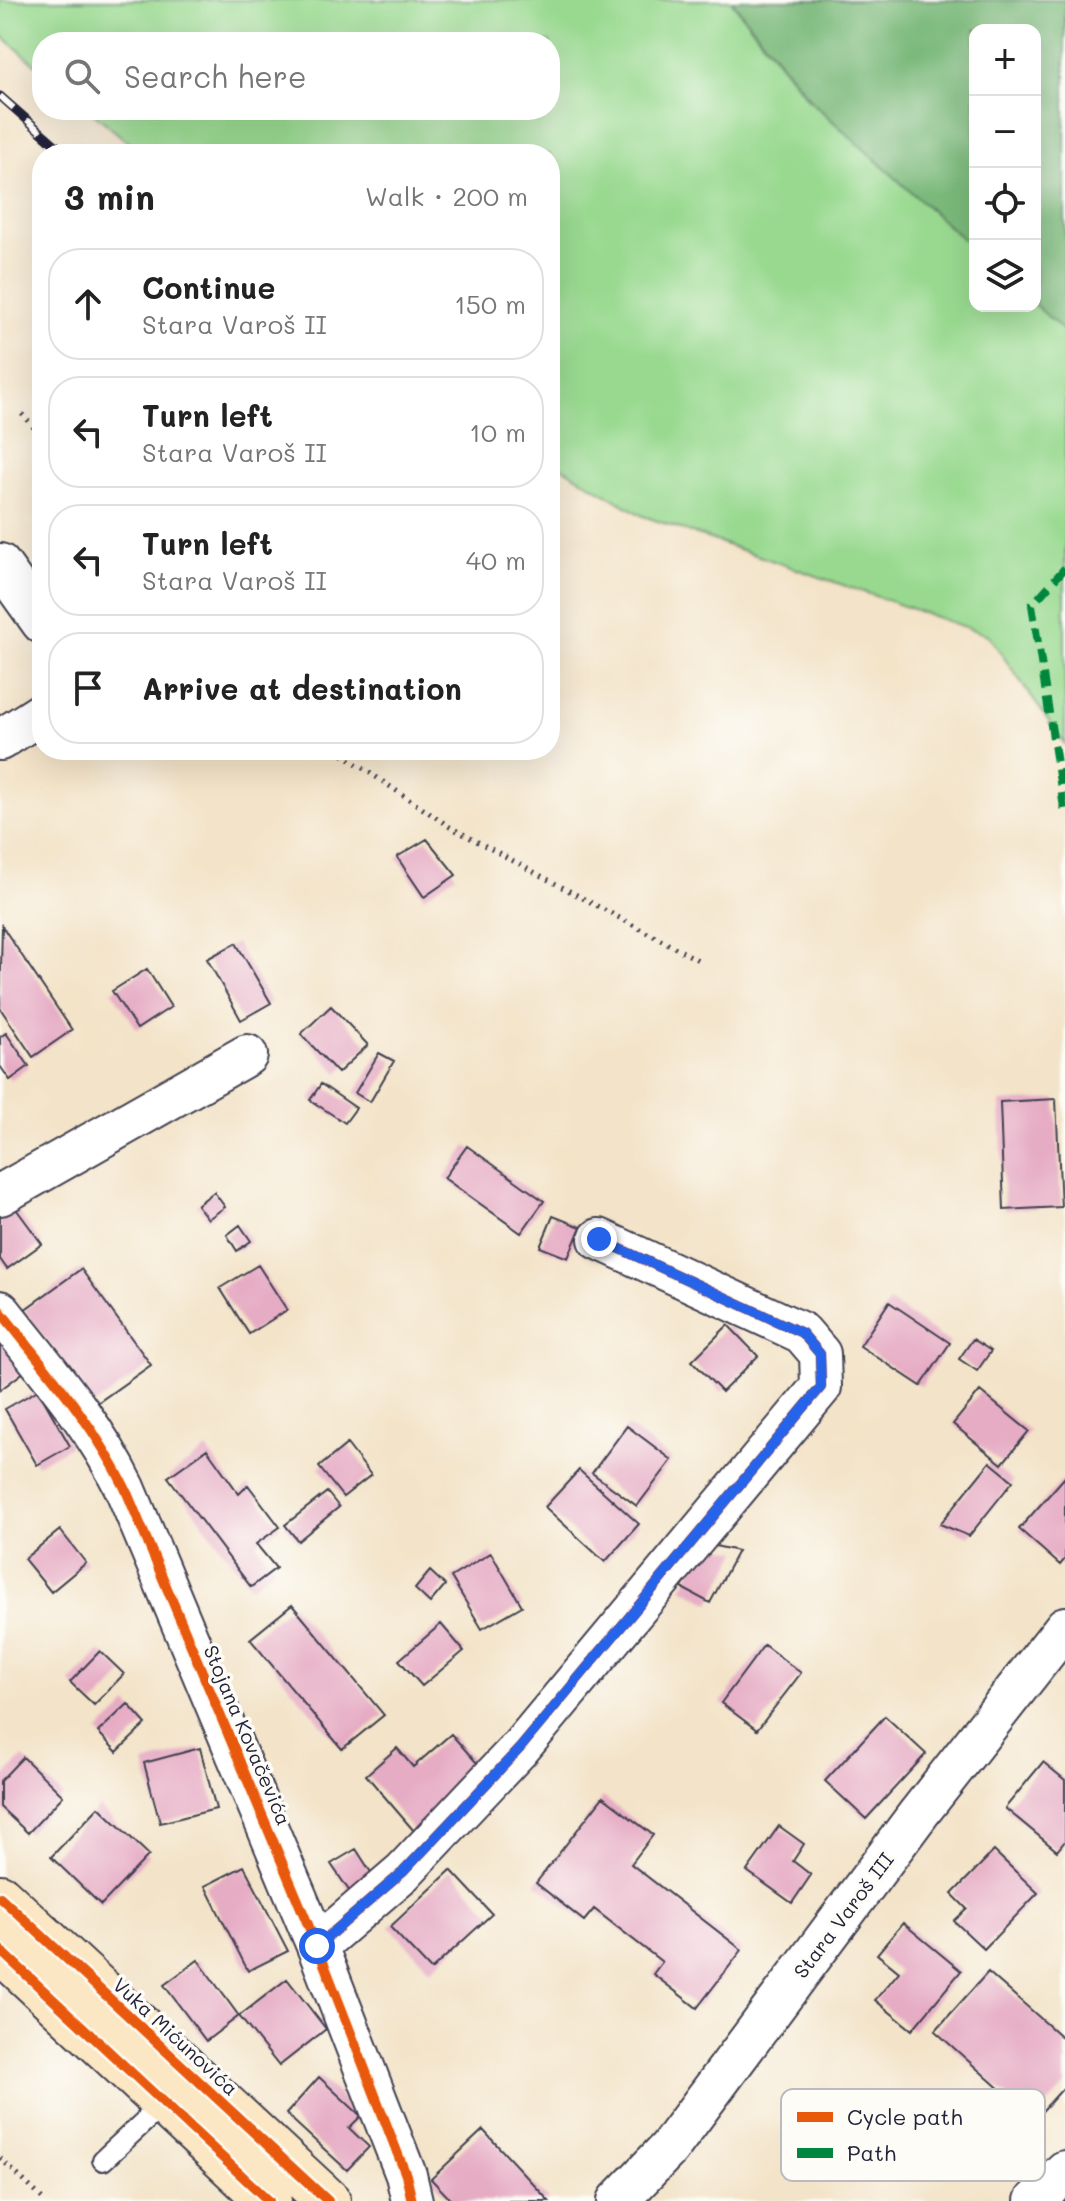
<!DOCTYPE html>
<meta charset="utf-8">
<style>
body{margin:0;font-family:Mali,sans-serif;background:#f6f6f6;color:#222}
.controls{position:absolute;right:24px;top:24px;display:grid;overflow:hidden;border-radius:16px;box-shadow:0 8px 32px #0002}
.controls button{width:72px;height:72px;display:grid;place-items:center;padding:0;border:0;border-bottom:2px solid #e0e0e0;background:#fff;color:#222;font:40px sans-serif}
.stop{position:absolute;width:24px;height:24px;margin:-18px;border:6px solid #2563eb;border-radius:50%;background:#fff}
.stop.end{background:#2563eb;border-color:#fff;box-shadow:0 2px 8px #0008}
.list{margin:0;padding:0;list-style:none}
h2{display:flex;justify-content:space-between;align-items:center;height:104px;margin:0;padding:0 32px;font-size:34px}
h2 small{font-size:26px;font-weight:400;color:#767676}
.list li{display:grid;grid-template-columns:52px 1fr auto;gap:24px;align-items:center;box-sizing:border-box;height:112px;margin:0 16px 16px;padding:0 16px;border:2px solid #e0e0e0;border-radius:32px}
.list b{display:block;font-size:30px;white-space:nowrap}
.list p{margin:0;font-size:26px;white-space:nowrap;color:#767676}
.list em{font-size:26px;font-style:normal;color:#767676}
.icon{flex:none;width:44px;height:44px;fill:none;stroke:currentColor;stroke-width:2;stroke-linecap:round;stroke-linejoin:round}
.map{position:relative;flex:none;width:1065px;height:2201px;overflow:hidden}
.search{position:absolute;background:#fff;box-shadow:0 8px 32px #0002;left:32px;top:32px;width:528px;height:88px;display:flex;align-items:center;gap:20px;box-sizing:border-box;padding:0 28px;border-radius:32px;color:#767676;font-size:30px}
.panel{position:absolute;background:#fff;box-shadow:0 8px 32px #0002;left:32px;top:144px;width:528px;height:616px;border-radius:32px}
.map>svg:first-child{display:block}
.green{fill:#98d98f;stroke:#5d7e65;stroke-width:2}
.forest{fill:#7ab97a;stroke:#4e6e5a;stroke-width:2}
.building{fill:#e6acc4}
.lines{fill:none;stroke-linecap:round;stroke-linejoin:round}
.lane-casing{stroke:#413f50;stroke-width:24}
.street-casing{stroke:#413f50;stroke-width:44}
.secondary-casing{stroke:#413f50;stroke-width:48}
.path{stroke:#413f50;stroke-width:5;stroke-dasharray:2 6;stroke-linecap:butt}
.lane{stroke:#fff;stroke-width:20}
.street{stroke:#fff;stroke-width:40}
.secondary{stroke:#fbe7c3;stroke-width:44}
.rail-casing{stroke:#22223b;stroke-width:9}
.rail{stroke:#fdfcf7;stroke-width:6;stroke-dasharray:18;stroke-linecap:butt}
.quiet{stroke:#00873e;stroke-width:8;stroke-dasharray:16 8;stroke-linecap:butt}
.cycleway-casing{stroke:#fdfcf7;stroke-width:15}
.cycleway{stroke:#e8590c;stroke-width:10}
.route{stroke:#2563eb;stroke-width:10}
.labels{text-anchor:middle;dominant-baseline:central;stroke-width:7;stroke-linejoin:round;paint-order:stroke}
.street-label{font-size:20px;fill:#22223b;stroke:#fdfcf7}
.key{fill:#fdfcf7;stroke:#bbbbbf;stroke-width:2}
.key-label{font-size:22px;fill:#22223b}
</style>
<div class="map">
<svg width="1065" height="2201" viewBox="0 0 1065 2201">
<rect width="100%" height="100%" fill="#fdfcf7"/>
<filter id="ink" filterUnits="userSpaceOnUse"><feTurbulence type="fractalNoise" baseFrequency=".0125" numOctaves="2"/><feDisplacementMap in="SourceGraphic" scale="16" xChannelSelector="R" yChannelSelector="G"/><feConvolveMatrix kernelMatrix="1 2 1 2 8 2 1 2 1" color-interpolation-filters="sRGB"/></filter>
<filter id="wash" filterUnits="userSpaceOnUse"><feTurbulence type="fractalNoise" baseFrequency=".006" numOctaves="4" result="noise"/><feDisplacementMap in="SourceGraphic" scale="32" xChannelSelector="R" yChannelSelector="G"/><feGaussianBlur stdDeviation="1.8" result="paint"/><feColorMatrix in="noise" values="0 0 0 0 0 0 0 0 0 0 0 0 0 0 0 0 0 1.4 0 .05"/><feComposite in="paint" operator="in"/></filter>
<g filter="url(#wash)">
<rect width="100%" height="100%" fill="#f3e3c8"/>
<path class="green" d="M0 0H730L808 99 975 246V306H1035V298L1065 324V744L988 635 643 516 550 460V154H142L90 110H550V42H42V70L0 34Z"/>
<path class="forest" d="M731 0H1065V332L1035 305V30H975V250L813 103Z"/>
<g id="blocks">
<path class="building" d="M427 839 456 875 424 897 397 857Z
M2 926 72 1030 33 1057 0 1008Z
M236 943 271 1003 241 1020 207 959Z
M147 969 171 1007 137 1029 112 991Z
M331 1006 368 1045 338 1073 301 1034Z
M6 1033 29 1066 10 1080 0 1066V1037Z
M379 1053 394 1061 370 1102 355 1093Z
M321 1084 356 1108 345 1123 310 1100Z
M1056 1099 1061 1207 1004 1210 1000 1102Z
M467 1146 544 1201 521 1233 444 1178Z
M214 1192 225 1207 208 1219 197 1205Z
M11 1202 42 1244 7 1269 0 1259V1210Z
M553 1216 581 1227 568 1258 540 1247Z
M240 1225 251 1241 237 1251 227 1235Z
M258 1265 287 1310 249 1334 220 1288Z
M81 1269 151 1365 93 1406 24 1310Z
M889 1302 950 1343 921 1386 860 1346Z
M728 1325 758 1356 722 1392 692 1361Z
M973 1339 991 1351 977 1371 959 1359Z
M0 1340 25 1371 0 1390Z
M38 1390 70 1446 37 1465 5 1409Z
M980 1391 1029 1431 1002 1464 953 1424Z
M627 1426 672 1460 637 1506 592 1473Z
M347 1444 371 1475 343 1497 319 1467Z
M207 1449 239 1494 248 1485 280 1527 256 1544 276 1568 251 1587 168 1477Z
M990 1462 1013 1481 969 1536 940 1524Z
M579 1470 639 1524 605 1562 545 1507Z
M1065 1477V1559L1060 1565 1019 1529Z
M327 1492 339 1507 298 1541 285 1525Z
M60 1530 86 1563 51 1592 24 1559Z
M706 1544 738 1551 710 1603 682 1588Z
M491 1553 522 1606 482 1629 451 1577Z
M430 1571 445 1585 430 1603 415 1589Z
M292 1605 384 1715 342 1749 250 1639Z
M441 1624 464 1651 422 1686 399 1660Z
M764 1645 801 1673 757 1730 721 1703Z
M100 1651 124 1674 94 1705 70 1682Z
M128 1704 146 1724 117 1752 98 1732Z
M885 1716 926 1754 866 1819 825 1781Z
M451 1734 484 1771 414 1831 366 1775 397 1748 413 1767Z
M200 1748 216 1809 160 1823 144 1763Z
M23 1757 63 1796 28 1833 0 1807V1781Z
M1043 1762 1065 1780V1841L1057 1851 1005 1808Z
M603 1797 653 1835 631 1864 742 1950 697 2008 653 1974 662 1962 594 1909 584 1921 536 1883Z
M99 1807 149 1855 101 1905 51 1857Z
M779 1826 804 1844 793 1861 811 1875 792 1903 747 1871Z
M356 1849 372 1874 350 1892 331 1864Z
M994 1851 1038 1893 984 1949 954 1921 967 1909 952 1894Z
M244 1866 288 1951 248 1971 205 1886Z
M451 1870 492 1914 431 1970 390 1927Z
M903 1923 961 1971 912 2030 875 2000 899 1972 877 1954Z
M198 1960 239 2016 287 1979 326 2029 279 2066 239 2016 206 2041 164 1985Z
M988 1972 1065 2040V2086L1034 2120 935 2031Z
M319 2077 361 2116 349 2128 369 2147 347 2170 286 2114Z
M483 2130 549 2201H452L431 2179Z"/>
</g>
</g>
<g filter="url(#ink)">
<use href="#blocks" fill-opacity="0" stroke="#413f50" stroke-width="2"/>
<g class="lines">
<g class="lane-casing">
<path id="lane" d="M103 2160 164 2103"/>
</g>
<g class="street-casing">
<path id="street" d="M0 564 42 623
M0 740 42 713
M0 1195 247 1055
M0 1311C45 1368 93 1422 125 1488L317 1946 406 2175 412 2201
M317 1946 403 1872 520 1748 821 1387 820 1354 802 1333 599 1239
M618 2201 669 2148 919 1813 1065 1627
M1035 2201 1065 2171"/>
</g>
<g class="secondary-casing">
<path id="secondary" d="M0 1897 328 2201
M0 1950 269 2201"/>
</g>
<path class="path" d="M22 414 42 437
M336 750 450 827 698 960
M0 2158 45 2201"/>
<use href="#lane" class="lane"/>
<use href="#street" class="street"/>
<use href="#secondary" class="secondary"/>
<g class="rail-casing">
<path id="rail" d="M0 96 66 154"/>
</g>
<use href="#rail" class="rail"/>
<path class="quiet" d="M1065 568 1032 605 1065 814"/>
<g class="cycleway-casing">
<path id="cycleway" d="M0 1311C45 1368 93 1422 125 1488L317 1946 406 2175 412 2201
M0 1897 328 2201
M317 1946 403 1872 520 1748 821 1387 820 1354 802 1333 599 1239
M0 1950 269 2201"/>
</g>
<use href="#cycleway" class="cycleway"/>
</g>
</g>
<g class="lines" filter="url(#ink)">
<path class="route" d="M317 1946 403 1872 520 1748 821 1387 820 1354 802 1333 599 1239"/>
</g>
<g class="labels">
<g class="street-label">
<text transform="translate(248 1735) rotate(67)">Stojana Kovačevića</text>
<text transform="translate(843 1915) rotate(-53)">Stara Varoš III</text>
<text transform="translate(176 2036) rotate(43)">Vuka Mićunovića</text>
</g>
</g>
<rect x="781" y="2089" width="264" height="92" rx="12" class="key"/>
<rect x="797" y="2112" width="36" height="10" fill="#e8590c"/>
<rect x="797" y="2148" width="36" height="10" fill="#00873e"/>
<g class="key-label">
<text x="847" y="2125">Cycle path</text>
<text x="847" y="2161">Path</text>
</g>
</svg>
<div class="controls">
<button>+</button>
<button>−</button>
<button><svg class="icon" aria-label="locate" viewBox="0 0 24 24"><circle cx="12" cy="12" r="6"/><path d="M12 2v4M12 18v4M2 12h4M18 12h4"/></svg></button>
<button><svg class="icon" aria-label="layers" viewBox="0 0 24 24"><path d="M12 4l9 5-9 5-9-5zM3 14l9 5 9-5"/></svg></button>
</div>
<div class="stop" style="left:317px;top:1946px"></div>
<div class="stop end" style="left:599px;top:1239px"></div>
<div class="search"><svg class="icon" aria-label="search" viewBox="0 0 24 24"><circle cx="10" cy="10" r="6"/><path d="M15 15l6 6"/></svg>Search here</div>
<section class="panel">
<h2>3 min<small>Walk · 200 m</small></h2>
<ul class="list">
<li><svg class="icon" aria-label="ahead" viewBox="0 0 24 24"><path d="M12 20V5M6 11l6-6 6 6"/></svg><div><b>Continue</b><p>Stara Varoš II</p></div><em>150 m</em></li>
<li><svg class="icon" aria-label="left" viewBox="0 0 24 24"><path d="M17 20v-9H6M10 6l-5 5 5 5"/></svg><div><b>Turn left</b><p>Stara Varoš II</p></div><em>10 m</em></li>
<li><svg class="icon" aria-label="left" viewBox="0 0 24 24"><path d="M17 20v-9H6M10 6l-5 5 5 5"/></svg><div><b>Turn left</b><p>Stara Varoš II</p></div><em>40 m</em></li>
<li><svg class="icon" aria-label="arrive" viewBox="0 0 24 24"><path d="M6 21V4h12l-3 4 3 4H6"/></svg><div><b>Arrive at destination</b></div></li>
</ul>
</section>
</div>
